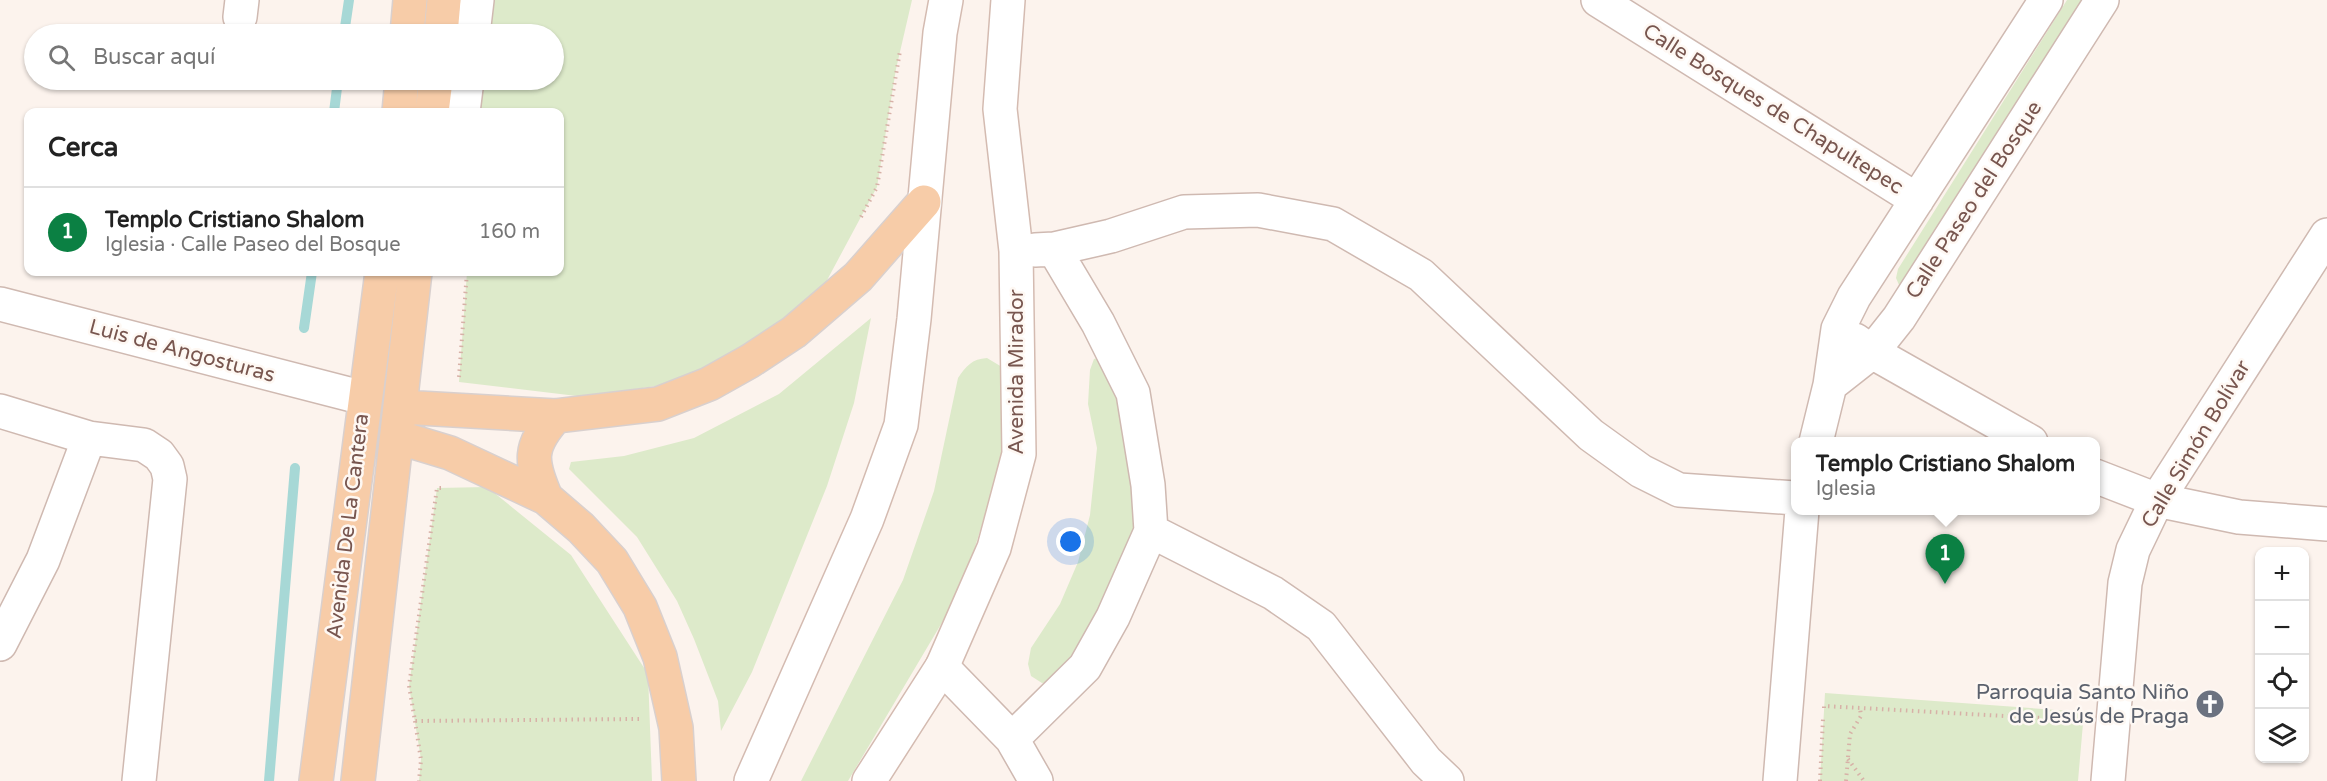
<!DOCTYPE html>
<html lang="es">
<meta charset="utf-8">
<style>
body{margin:0;font-family:"Varela Round",sans-serif;background:#f2f2f2;color:#222}
.controls{position:absolute;right:18px;bottom:18px;display:grid;overflow:hidden;border-radius:12px;box-shadow:0 2px 4px #0004}
.controls button{width:54px;height:54px;display:grid;place-items:center;padding:0;border:0;border-bottom:2px solid #e0e0e0;background:#fff;color:#222;font:30px sans-serif}
.you{position:absolute;left:1071px;top:542px;width:21px;height:21px;margin:-15px;border:4px solid #fff;border-radius:50%;background:#1a73e8;box-shadow:0 0 0 9px #1a73e833}
.badge{display:grid;place-items:center;width:39px;height:39px;border-radius:50%;background:#0b8043;color:#fff;font-size:20px;font-weight:700}
.pin{position:absolute;translate:-50% -50px;filter:drop-shadow(0 2px 3px #0008)}
.pin::after{content:'';position:absolute;top:32px;width:21px;height:18px;background:inherit;clip-path:polygon(0 0,100% 0,50% 100%)}
.popup{position:absolute;left:1791px;top:437px;width:309px;height:78px;box-sizing:border-box;display:grid;place-content:center;border-radius:12px;background:#fff;filter:drop-shadow(0 2px 4px #0005);font-size:20px;white-space:nowrap;color:#767676}
.popup b{font-size:22px;color:#222}
.popup::after{content:'';position:absolute;left:50%;top:100%;margin-left:-12px;border:12px solid transparent;border-top-color:#fff}
.list{margin:0;padding:0;list-style:none}
h2{display:flex;justify-content:space-between;align-items:center;height:78px;margin:0;padding:0 24px;font-size:26px}
h2 small{font-size:20px;font-weight:400;color:#767676}
.list li{display:grid;grid-template-columns:39px 1fr auto;gap:18px;align-items:center;box-sizing:border-box;height:90px;padding:0 24px;border-top:2px solid #e0e0e0}
.list b{display:block;font-size:22px;white-space:nowrap}
.list p{margin:0;font-size:20px;white-space:nowrap;color:#767676}
.list em{font-size:20px;font-style:normal;color:#767676}
.icon{flex:none;width:33px;height:33px;fill:none;stroke:currentColor;stroke-width:2;stroke-linecap:round;stroke-linejoin:round}
.map{position:relative;flex:none;width:2327px;height:781px;overflow:hidden}
.search{position:absolute;background:#fff;box-shadow:0 2px 4px #0004;left:24px;top:24px;width:540px;height:66px;display:flex;align-items:center;gap:15px;box-sizing:border-box;padding:0 21px;border-radius:33px;color:#767676;font-size:22px}
.panel{position:absolute;background:#fff;box-shadow:0 2px 4px #0004;left:24px;top:108px;width:540px;height:168px;border-radius:12px}
.map>svg:first-child{display:block}
.green{fill:#ddeaca}
.lines{fill:none;stroke-linecap:round;stroke-linejoin:round}
.stream{stroke:#a7d8d6;stroke-width:10}
.minor-casing{stroke:#cfb9b1;stroke-width:36}
.tertiary-casing{stroke:#cfb9b1;stroke-width:36}
.secondary-casing{stroke:#d4bbb1;stroke-width:36}
.primary-casing{stroke:#d9d0ce;stroke-width:36}
.path{stroke:#d7b1a7;stroke-width:4;stroke-dasharray:1.5 4.5;stroke-linecap:butt}
.minor{stroke:#fff;stroke-width:33}
.tertiary{stroke:#fff;stroke-width:33}
.secondary{stroke:#fff;stroke-width:33}
.primary{stroke:#f7cca8;stroke-width:33}
.labels{text-anchor:middle;dominant-baseline:central;stroke-width:5;stroke-linejoin:round;paint-order:stroke}
.street-label{font-size:21px;fill:#78564f;stroke:#fef8f3}
.worship-label{font-size:21px;fill:#5b616d;stroke:#fef8f3;text-anchor:end}
</style>
<div class="map">
<svg width="2327" height="781" viewBox="0 0 2327 781">
<rect width="100%" height="100%" fill="#fcf3ed"/>
<path class="green" d="M487 0H912L896 69 877 187 818 297 713 377 585 397 459 382 467 272H560V112H479L481 80H554V34H484Z
M2067 0H2098L1906 289 1899 285 1896 278 1898 269Z
M871 318 854 403 827 486 752 672 721 731 718 701 694 639 677 601 637 537 569 469 571 462 624 456 694 438 779 394Z
M1102 357 1119 380 1136 483 1134 539 1114 603 1057 682 1042 683 1031 676 1028 664 1031 648 1060 604 1078 562 1090 515 1097 448 1088 404 1090 370 1094 359Z
M987 358 1002 367 1005 426 1000 466 967 573 950 609 848 781H801L903 580 934 491 958 378C966 366 972 359 987 358Z
M487 487 571 555 648 674 652 781H419L421 759 409 686 437 488Z
M1825 693 2084 712 2078 781H1820Z"/>
<g class="lines">
<path class="stream" d="M344 34 349 0
M334 112 338 80
M304 328 312 272
M269 781 295 468"/>
<g class="minor-casing">
<path id="minor" d="M1598 0 1917 200
M240 17 242 0
M1054 249 1111 236 1184 212 1258 210 1333 224 1421 275 1591 435 1641 471 1679 490 1795 498
M0 304 364 398
M1855 340 1872 352 2031 442
M1830 385 1872 352 1899 318 2102 0
M0 411 89 438 144 445 159 455 167 466 170 479 139 781
M1816 442 1830 385 1838 329 1854 297 2046 0
M2095 476 2157 500 2239 517 2327 524
M1151 531 1273 593 1321 626 1426 761 1447 781
M0 644 43 560 89 438
M942 667 1012 739 1036 781
M1012 739 1085 667 1113 617 1151 531 1148 485 1133 393 1098 323 1054 249 1035 250
M1780 781 1802 510
M2108 781 2125 583 2133 550 2157 500 2327 235"/>
</g>
<g class="tertiary-casing">
<path id="tertiary" d="M473 34 477 0
M463 112 467 80"/>
</g>
<g class="secondary-casing">
<path id="secondary" d="M751 781 867 519 901 425 914 319 940 33 946 0
M869 781 942 667 994 548 1019 454 1016 251 1000 109 1008 0"/>
</g>
<g class="primary-casing">
<path id="primary" d="M407 34 410 0
M441 34 444 0
M399 112 402 80
M432 112 436 80
M401 407 556 416 658 404 709 384 750 361 794 332 858 277 924 202
M397 437 450 453 546 498 581 528 612 561 640 607 660 657 676 728 679 781
M546 498C530 461 528 447 556 416
M316 781 382 272
M358 781 415 272"/>
</g>
<path class="path" d="M861 217 877 187 900 51
M459 377 467 272
M441 488H437L409 686 415 721 639 719
M1824 708V706L2078 720
M415 721 421 760 419 781
M1848 759 1864 781
M1820 781 1823 719
M1846 781 1850 734 1861 716 1860 708"/>
<use href="#minor" class="minor"/>
<use href="#tertiary" class="tertiary"/>
<use href="#secondary" class="secondary"/>
<use href="#primary" class="primary"/>
</g>
<defs>
<g id="church-disc" transform="scale(1.5)"><circle r="9.5" fill="#6b7280" stroke="#fef8f3"/><path d="M-1.2-6h2.4v3.5h3.3v2.4h-3.3V6h-2.4V-.1h-3.3v-2.4h3.3Z" fill="#fff"/></g>
</defs>
<g fill-rule="evenodd">
<use href="#church-disc" x="2210" y="704"/>
</g>
<g class="labels">
<g class="street-label">
<text transform="translate(1773 109) rotate(32)">Calle Bosques de Chapultepec</text>
<text transform="translate(1974 200) rotate(-57)">Calle Paseo del Bosque</text>
<text transform="translate(182 351) rotate(15)">Luis de Angosturas</text>
<text transform="translate(1016 372) rotate(-90)">Avenida Mirador</text>
<text transform="translate(2196 444) rotate(-59)">Calle Simón Bolívar</text>
<text transform="translate(348 526) rotate(-83)">Avenida De La Cantera</text>
</g>
<g class="worship-label">
<text x="2189" y="692">Parroquia Santo Niño<tspan x="2189" dy="24">de Jesús de Praga</tspan></text>
</g>
</g>
</svg>
<div class="controls">
<button>+</button>
<button>−</button>
<button><svg class="icon" aria-label="locate" viewBox="0 0 24 24"><circle cx="12" cy="12" r="6"/><path d="M12 2v4M12 18v4M2 12h4M18 12h4"/></svg></button>
<button><svg class="icon" aria-label="layers" viewBox="0 0 24 24"><path d="M12 4l9 5-9 5-9-5zM3 14l9 5 9-5"/></svg></button>
</div>
<div class="you"></div>
<div class="pin badge" style="left:1945px;top:584px">1</div>
<div class="popup"><b>Templo Cristiano Shalom</b>Iglesia</div>
<div class="search"><svg class="icon" aria-label="search" viewBox="0 0 24 24"><circle cx="10" cy="10" r="6"/><path d="M15 15l6 6"/></svg>Buscar aquí</div>
<section class="panel">
<h2>Cerca<small></small></h2>
<ul class="list">
<li><span class="badge">1</span><div><b>Templo Cristiano Shalom</b><p>Iglesia · Calle Paseo del Bosque</p></div><em>160 m</em></li>
</ul>
</section>
</div>
